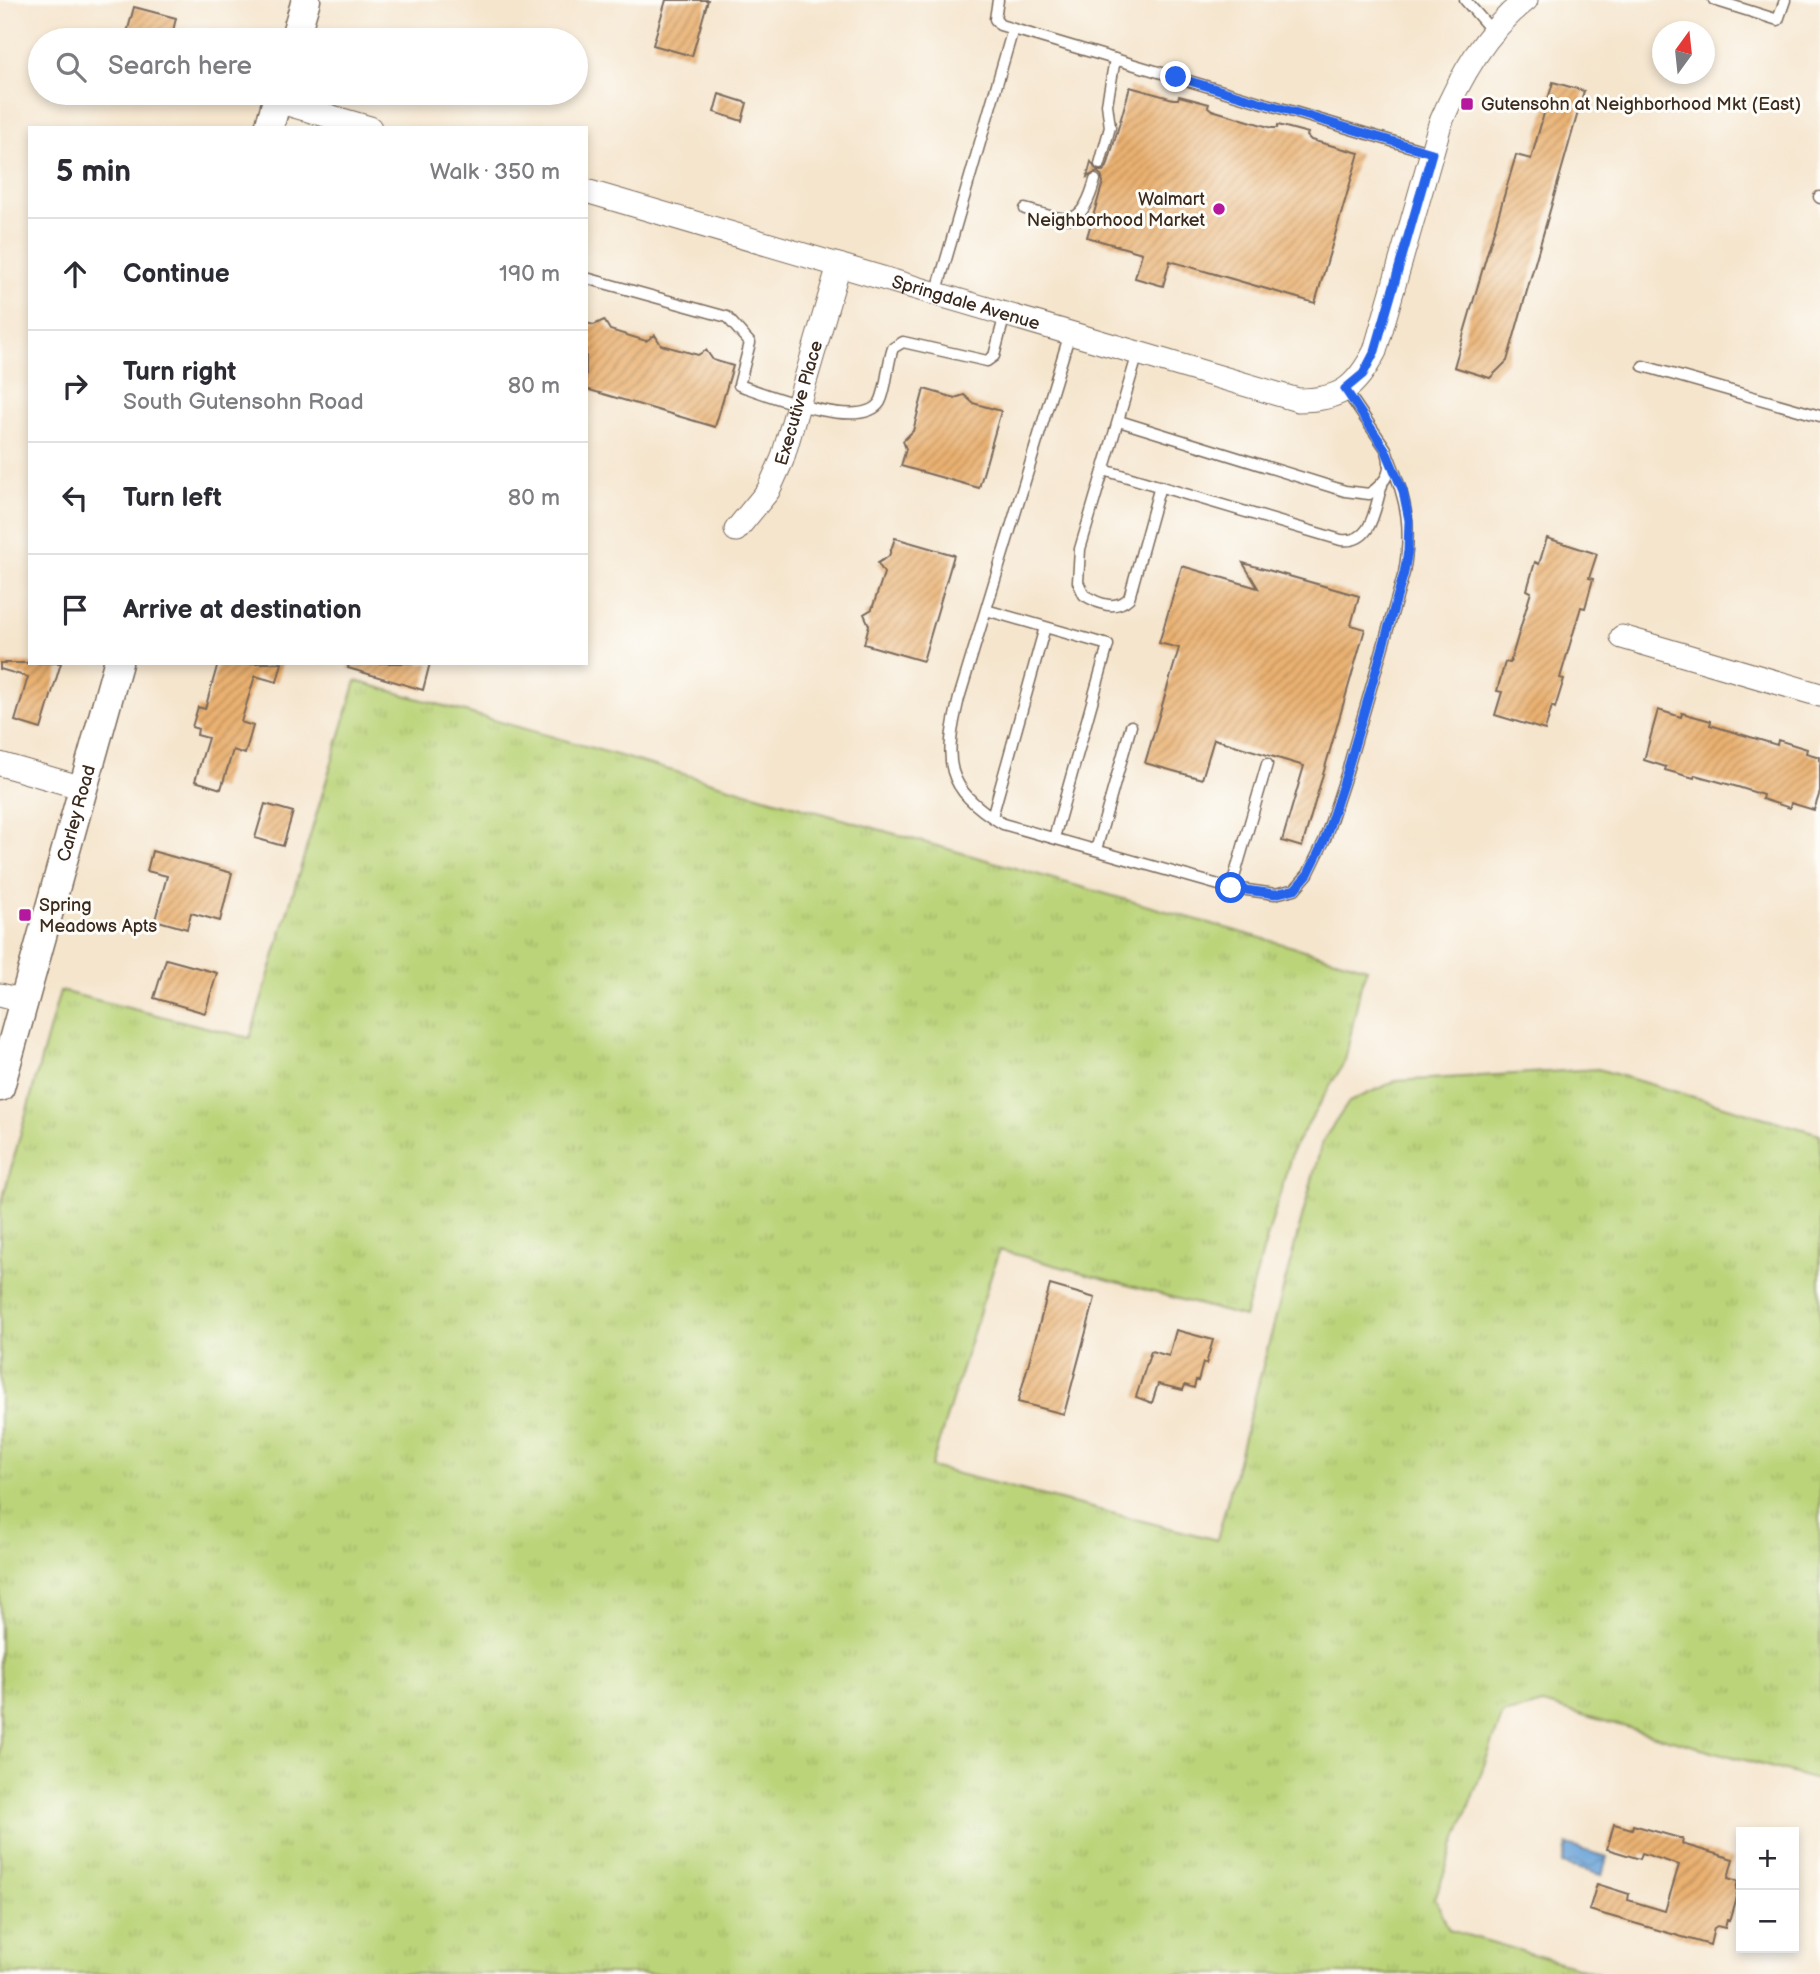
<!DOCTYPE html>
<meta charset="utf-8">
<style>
body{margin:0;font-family:"Balsamiq Sans",sans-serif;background:#f7f7f7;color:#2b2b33}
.controls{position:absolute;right:21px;bottom:21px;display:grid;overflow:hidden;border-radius:0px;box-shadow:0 4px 10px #0003}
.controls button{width:63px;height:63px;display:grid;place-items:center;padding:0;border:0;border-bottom:2px solid #e1e1e2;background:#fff;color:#2b2b33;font:35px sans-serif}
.compass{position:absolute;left:1652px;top:21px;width:63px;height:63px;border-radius:50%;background:#fff;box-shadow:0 4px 10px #0003;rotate:15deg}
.stop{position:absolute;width:21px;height:21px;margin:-16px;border:5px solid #2563eb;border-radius:50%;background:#fff}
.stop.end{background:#2563eb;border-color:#fff;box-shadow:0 2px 7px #0008}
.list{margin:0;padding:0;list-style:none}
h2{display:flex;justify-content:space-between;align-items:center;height:91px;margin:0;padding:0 28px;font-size:30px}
h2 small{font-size:23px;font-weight:400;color:#7c7c81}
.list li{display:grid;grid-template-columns:46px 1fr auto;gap:21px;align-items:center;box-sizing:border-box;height:112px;padding:0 28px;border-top:2px solid #e1e1e2}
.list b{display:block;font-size:26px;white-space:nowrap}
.list p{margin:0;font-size:23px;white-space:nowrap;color:#7c7c81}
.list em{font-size:23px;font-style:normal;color:#7c7c81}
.icon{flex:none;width:38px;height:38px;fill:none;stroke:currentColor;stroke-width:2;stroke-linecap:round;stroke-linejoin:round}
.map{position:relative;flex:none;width:1820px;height:1974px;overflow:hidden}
.search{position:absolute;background:#fff;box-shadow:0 4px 10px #0003;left:28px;top:28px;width:560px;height:77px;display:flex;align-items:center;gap:18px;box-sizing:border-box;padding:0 24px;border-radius:38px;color:#7c7c81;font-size:26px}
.panel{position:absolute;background:#fff;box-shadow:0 4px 10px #0003;left:28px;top:126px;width:560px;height:539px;border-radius:0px}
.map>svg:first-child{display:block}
.grass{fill:url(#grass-tufts);stroke:#7b7f4c;stroke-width:2}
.water{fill:url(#water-waves);stroke:#52667b;stroke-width:2}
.building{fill:url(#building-hatch)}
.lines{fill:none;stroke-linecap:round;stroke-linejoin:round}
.service-casing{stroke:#7c6b5b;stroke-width:13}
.minor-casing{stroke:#7c6b5b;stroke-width:25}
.tertiary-casing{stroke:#7c6b5b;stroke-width:31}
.service{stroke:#fff;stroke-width:10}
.minor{stroke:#fff;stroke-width:23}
.tertiary{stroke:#fff;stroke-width:28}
.route{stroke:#2563eb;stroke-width:9}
.poi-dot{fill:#b5179e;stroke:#fdfcf7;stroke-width:2.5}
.labels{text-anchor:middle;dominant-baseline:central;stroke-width:6;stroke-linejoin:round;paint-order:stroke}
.poi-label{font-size:18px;fill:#3b2a1e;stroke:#fdfcf7;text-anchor:start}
.street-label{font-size:18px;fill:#3b2a1e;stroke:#fdfcf7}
</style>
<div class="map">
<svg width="1820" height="1974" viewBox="0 0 1820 1974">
<defs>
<pattern id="grass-tufts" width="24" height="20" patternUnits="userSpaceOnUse" patternTransform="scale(1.75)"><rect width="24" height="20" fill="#bbd479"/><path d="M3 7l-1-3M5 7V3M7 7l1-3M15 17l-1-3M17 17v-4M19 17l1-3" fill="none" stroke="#a2b668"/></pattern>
<pattern id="water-waves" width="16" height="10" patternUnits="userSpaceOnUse" patternTransform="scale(1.75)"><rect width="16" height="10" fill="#68a2d8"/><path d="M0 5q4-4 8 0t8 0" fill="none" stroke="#5784af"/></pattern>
<pattern id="building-hatch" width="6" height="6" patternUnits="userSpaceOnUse" patternTransform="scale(1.75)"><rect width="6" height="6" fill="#eab171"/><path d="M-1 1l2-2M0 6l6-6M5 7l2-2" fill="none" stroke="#bf905c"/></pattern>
</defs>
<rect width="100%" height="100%" fill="#fdfcf7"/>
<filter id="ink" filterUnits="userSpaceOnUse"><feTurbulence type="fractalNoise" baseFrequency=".0143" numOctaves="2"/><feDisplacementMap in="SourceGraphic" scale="14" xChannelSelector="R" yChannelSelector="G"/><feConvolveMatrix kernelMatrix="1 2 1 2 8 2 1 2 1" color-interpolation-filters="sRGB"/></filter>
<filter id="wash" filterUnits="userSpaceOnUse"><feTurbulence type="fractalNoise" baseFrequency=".00686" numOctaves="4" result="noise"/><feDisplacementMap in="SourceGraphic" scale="28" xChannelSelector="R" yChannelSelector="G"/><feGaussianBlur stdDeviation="1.57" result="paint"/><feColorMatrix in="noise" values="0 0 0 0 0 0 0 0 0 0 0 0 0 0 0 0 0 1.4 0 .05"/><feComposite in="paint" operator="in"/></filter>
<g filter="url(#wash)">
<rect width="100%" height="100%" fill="#f5e5cd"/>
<path class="grass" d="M356 681 1367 968 1361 985 1345 1061 1293 1149 1244 1317 999 1250 931 1467 1217 1540 1322 1142 1349 1102 1395 1081 1598 1069 1820 1134V1781L1543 1704 1503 1714 1435 1898 1449 1930 1601 1974H0V1208L60 991 250 1038Z"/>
<path class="water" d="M1567 1845 1607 1857 1602 1875 1562 1864Z"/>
<g id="blocks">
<path class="building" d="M666 0H708L692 56 653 45Z
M134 7 176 18 171 40H125Z
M1553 82 1584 91 1507 361 1490 378 1454 367 1516 155 1531 159Z
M1130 87 1173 99H1178L1179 96 1209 104 1208 107 1212 110 1272 128H1277L1278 125 1308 133 1307 136 1311 140 1359 153 1315 303 1170 261 1163 286 1135 278 1142 253 1087 237 1103 182 1101 175 1097 172 1087 177 1091 162 1097 171H1103L1107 167Z
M719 94 747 103 742 121 714 112Z
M604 320 610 330 646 341 655 335 661 345 698 355 706 350 713 360 733 366 715 427 586 389V323L594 325Z
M924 389 955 398 964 395 973 403 1001 411 979 488 901 466 906 449 903 441 913 431Z
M895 538 954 555 923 661 864 644 869 625 864 614 872 609 884 573 878 563 889 556Z
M1547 538 1597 554 1589 578 1593 579 1585 608 1581 607 1560 678 1564 679 1555 708 1552 706 1545 730 1495 715 1502 692 1497 691 1505 662 1510 663 1531 592 1527 590 1535 562 1539 564Z
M1243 563 1359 596 1351 625 1365 629 1302 847 1282 841 1304 766 1214 739 1202 779 1145 763 1179 648 1159 643 1182 566 1258 588Z
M0 663H61L41 729 15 721 28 677 0 669Z
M218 663H282L277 682 255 676 241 722 253 726 245 754 233 750 221 789 195 781 208 738 197 735 198 729 192 727 198 707 205 709Z
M349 663H430L423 690 348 668Z
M1658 710 1681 717 1682 713 1711 721 1710 725 1777 745 1778 740 1807 749 1806 753 1820 757V792L1814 810 1791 803 1790 808 1762 799 1763 795 1738 787 1695 775 1694 778 1665 770 1666 767 1644 760Z
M265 804 293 812 283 846 255 838Z
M152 851 232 873 220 921 191 913 187 929 155 920 167 876 147 871Z
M166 959 217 973 205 1013 154 998Z
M1050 1285 1095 1298 1064 1414 1018 1402Z
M1176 1330 1213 1340 1206 1364 1203 1363 1198 1381 1196 1380 1194 1388 1185 1385 1183 1390 1158 1384 1152 1403 1136 1397 1151 1351 1169 1356Z
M1614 1824 1632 1829 1633 1825 1683 1839 1682 1844 1733 1859 1728 1878 1738 1881 1736 1889 1738 1890 1729 1921 1727 1920 1725 1928 1717 1926 1714 1928 1710 1945 1589 1910 1597 1884 1629 1894 1628 1900 1665 1911 1679 1865 1642 1853 1640 1859 1607 1849Z"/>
</g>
</g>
<g filter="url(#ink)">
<use href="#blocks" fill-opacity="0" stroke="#7c6b5b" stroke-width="2"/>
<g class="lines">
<g class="service-casing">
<path id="service" d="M998 0 995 19 1000 25 1432 153
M1465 0 1493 32
M1714 0 1778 20 1785 0
M1100 164 1110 127 1107 104 1115 59
M1819 197 1820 198
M1025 209C1068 221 1081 230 1095 180
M586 278 727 317 750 343 739 385C765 394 861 432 880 402 887 389 887 364 893 348L903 342 987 361 994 356 1005 314
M936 294 1013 29
M1070 333 959 698C944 761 943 788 1003 824L1226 887 1275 894 1295 889 1308 874 1325 839 1346 775 1404 573C1412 529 1407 501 1390 460
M1138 353 1080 549 1078 582 1084 595C1099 604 1115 611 1129 598L1160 486
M1643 366 1820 416
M1119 421 1345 491 1369 494C1387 482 1394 470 1386 449L1345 389
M1104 470 1341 540C1373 544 1374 509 1382 485
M986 610 1108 645 1054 838
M992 817 1045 627
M1096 850 1131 726
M1231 888 1267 764"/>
</g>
<g class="minor-casing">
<g id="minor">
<path d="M277 101 370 128"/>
<path id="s1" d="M586 191 1298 400C1340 400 1356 388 1375 351L1440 124C1460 77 1485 32 1526 0"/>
<path id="s2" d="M736 530 768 491 782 460 839 265"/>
<path d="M1622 637 1820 695"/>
<path d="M0 764 83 788"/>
<path d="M0 995 24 1001"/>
</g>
</g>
<g class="tertiary-casing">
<g id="tertiary">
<path d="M294 40 306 0"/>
<path d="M269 128 279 93"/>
<path id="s3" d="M0 1087 118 663"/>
</g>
</g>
<use href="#service" class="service"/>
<use href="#minor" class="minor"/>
<use href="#tertiary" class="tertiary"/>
</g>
</g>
<g class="lines" filter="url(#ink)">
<path class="route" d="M1176 77 1432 153 1375 351 1363 374 1345 389 1385 449 1403 491 1409 520 1408 551 1404 573 1346 775 1325 839 1308 874 1295 889 1275 894 1231 888"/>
</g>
<g class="poi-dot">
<rect x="1460" y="97" width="14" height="14" rx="3.5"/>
<circle cx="1219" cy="209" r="7"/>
<rect x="18" y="908" width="14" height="14" rx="3.5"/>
</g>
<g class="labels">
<g class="poi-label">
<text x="1481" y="104">Gutensohn at Neighborhood Mkt (East)</text>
<text x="1205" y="199" text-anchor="end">Walmart<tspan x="1205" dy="21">Neighborhood Market</tspan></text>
<text x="39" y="905">Spring<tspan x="39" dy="21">Meadows Apts</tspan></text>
</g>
<g class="street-label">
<text stroke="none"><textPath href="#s1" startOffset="396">Springdale Avenue</textPath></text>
<text stroke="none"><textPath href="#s2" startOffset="144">Executive Place</textPath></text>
<text stroke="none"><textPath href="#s3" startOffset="284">Carley Road</textPath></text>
</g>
</g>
</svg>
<div class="controls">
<button>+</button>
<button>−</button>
</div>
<svg class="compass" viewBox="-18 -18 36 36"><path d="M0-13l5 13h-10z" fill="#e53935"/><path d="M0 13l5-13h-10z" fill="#7c7c81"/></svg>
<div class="stop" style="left:1231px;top:888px"></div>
<div class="stop end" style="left:1176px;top:77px"></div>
<div class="search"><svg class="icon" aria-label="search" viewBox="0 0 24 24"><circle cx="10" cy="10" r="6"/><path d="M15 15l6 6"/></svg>Search here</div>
<section class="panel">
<h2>5 min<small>Walk · 350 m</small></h2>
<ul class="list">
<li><svg class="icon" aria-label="ahead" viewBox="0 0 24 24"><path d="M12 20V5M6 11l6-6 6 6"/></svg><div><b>Continue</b></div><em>190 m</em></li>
<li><svg class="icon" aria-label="right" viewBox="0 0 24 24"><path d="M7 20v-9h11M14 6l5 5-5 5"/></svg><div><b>Turn right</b><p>South Gutensohn Road</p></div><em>80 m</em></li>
<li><svg class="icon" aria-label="left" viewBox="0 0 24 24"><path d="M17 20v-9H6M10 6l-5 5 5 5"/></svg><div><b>Turn left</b></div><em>80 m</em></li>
<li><svg class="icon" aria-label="arrive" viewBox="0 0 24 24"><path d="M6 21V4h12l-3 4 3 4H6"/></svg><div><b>Arrive at destination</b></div></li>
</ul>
</section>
</div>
